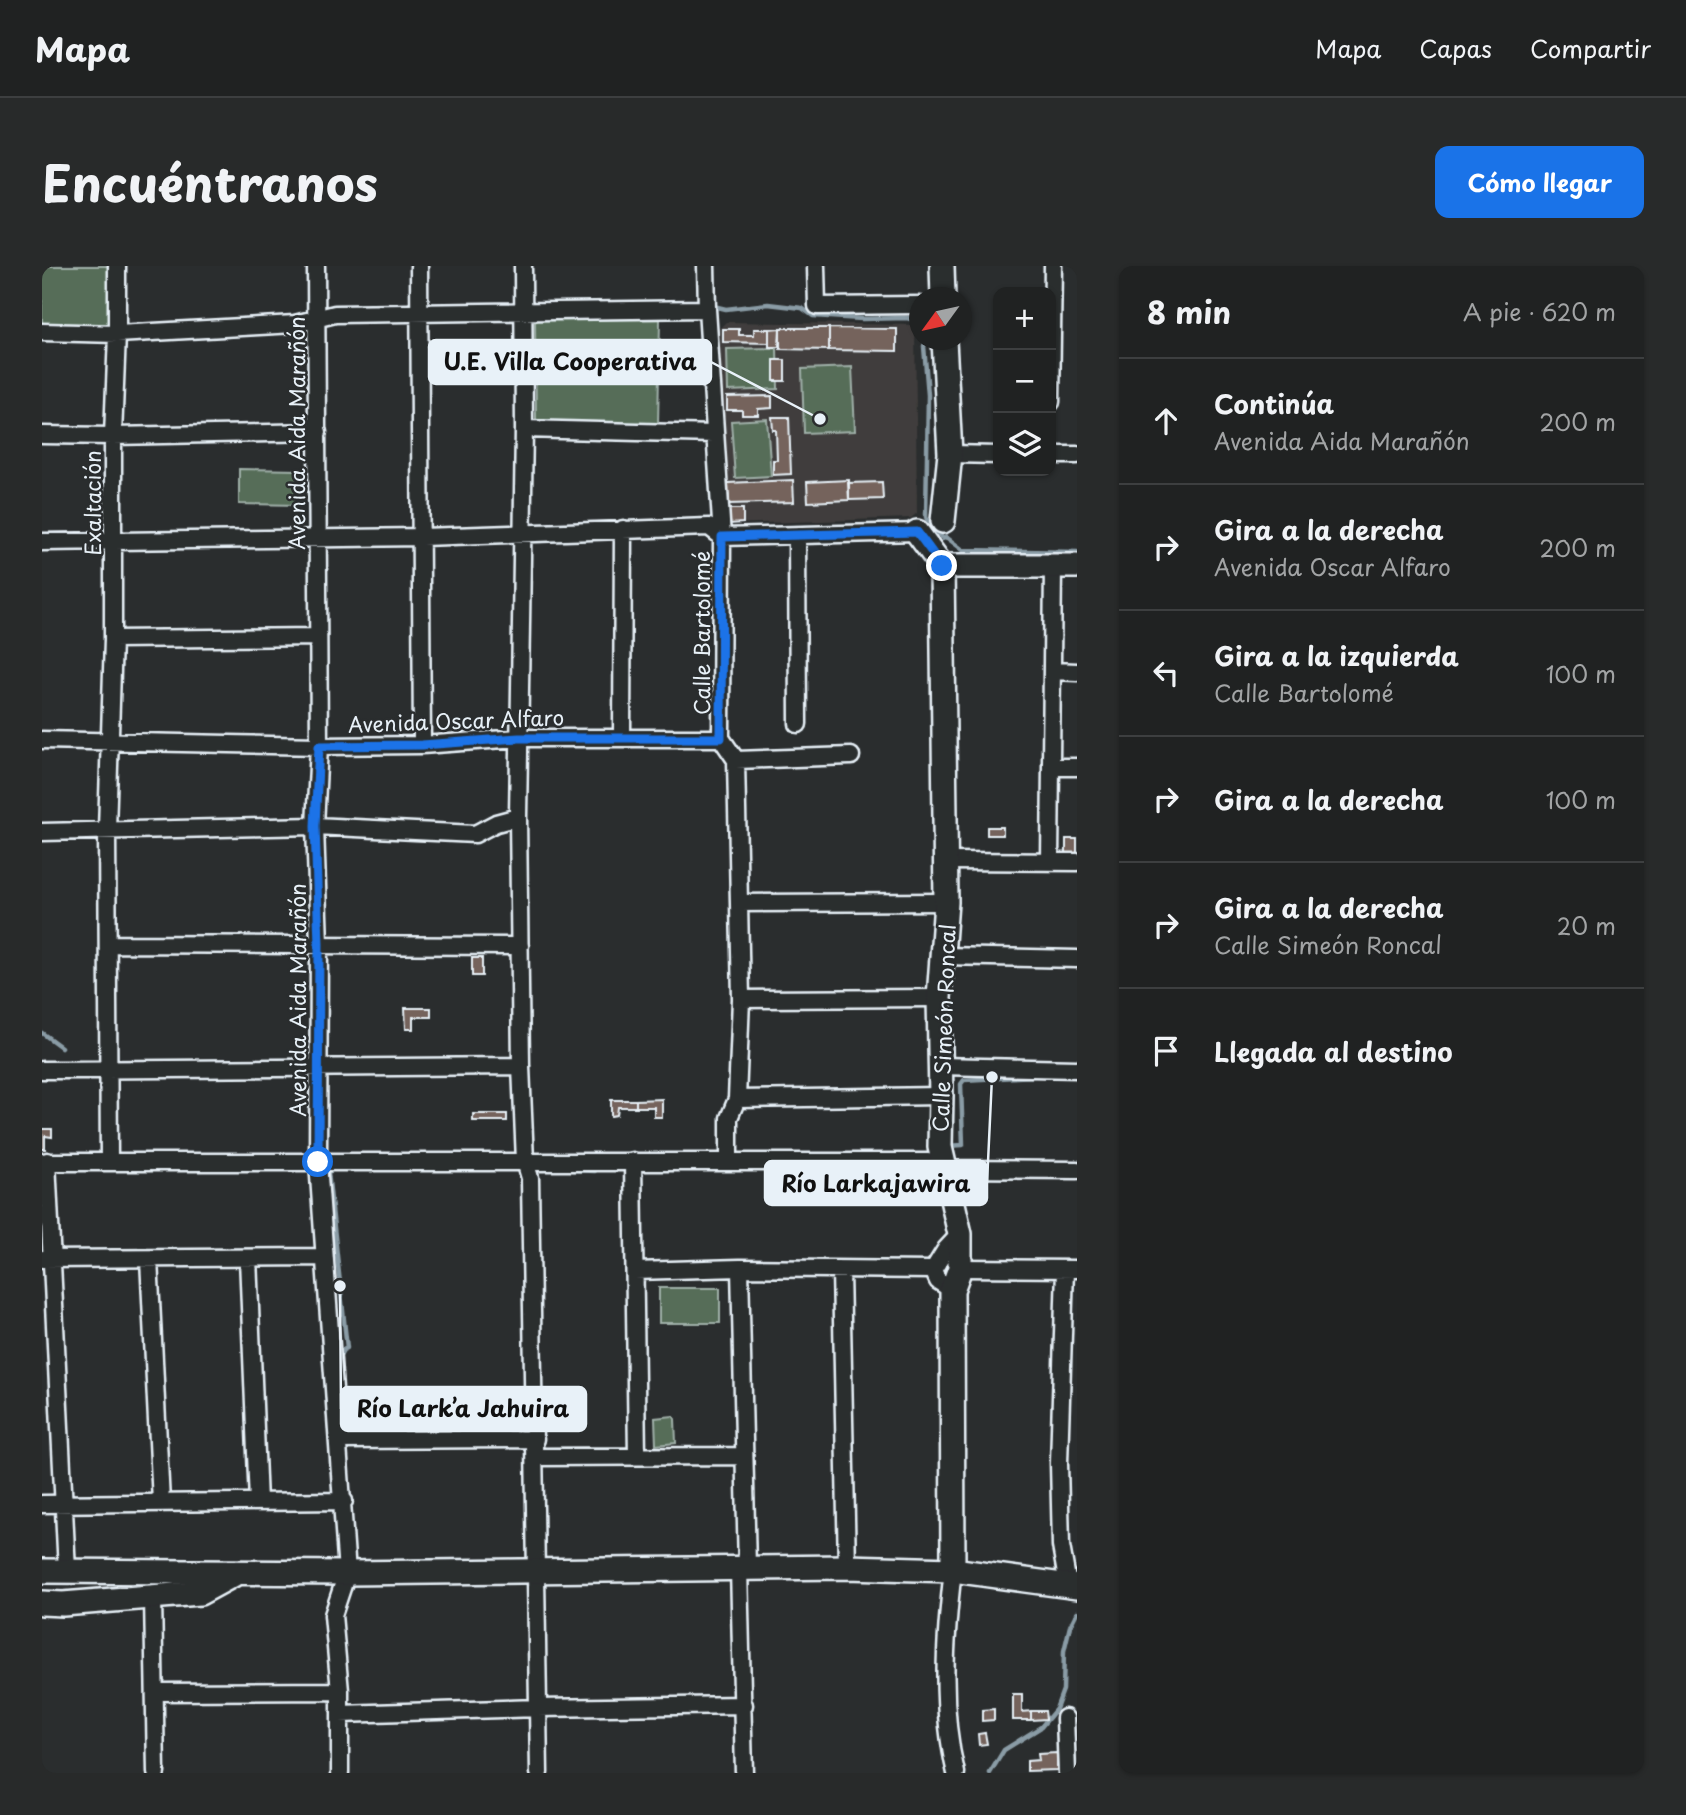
<!DOCTYPE html>
<html lang="es">
<meta charset="utf-8">
<style>
body{margin:0;font-family:"Playpen Sans",sans-serif;background:#282a2a;color:#f1f3f6}
.controls{position:absolute;right:21px;top:21px;display:grid;overflow:hidden;border-radius:14px;box-shadow:0 2px 5px #0004}
.controls button{width:63px;height:63px;display:grid;place-items:center;padding:0;border:0;border-bottom:2px solid #3d3f40;background:#202222;color:#f1f3f6;font:35px sans-serif}
.compass{position:absolute;left:867px;top:21px;width:63px;height:63px;border-radius:50%;background:#202222;box-shadow:0 2px 5px #0004;rotate:237deg}
.stop{position:absolute;width:21px;height:21px;margin:-16px;border:5px solid #1a73e8;border-radius:50%;background:#fff}
.stop.end{background:#1a73e8;border-color:#fff;box-shadow:0 2px 7px #0008}
.list{margin:0;padding:0;list-style:none}
h2{display:flex;justify-content:space-between;align-items:center;height:91px;margin:0;padding:0 28px;font-size:30px}
h2 small{font-size:23px;font-weight:400;color:#a2a4a5}
.list li{display:grid;grid-template-columns:46px 1fr auto;gap:21px;align-items:center;box-sizing:border-box;height:126px;padding:0 28px;border-top:2px solid #3d3f40}
.list b{display:block;font-size:26px;white-space:nowrap}
.list p{margin:0;font-size:23px;white-space:nowrap;color:#a2a4a5}
.list em{font-size:23px;font-style:normal;color:#a2a4a5}
.icon{flex:none;width:38px;height:38px;fill:none;stroke:currentColor;stroke-width:2;stroke-linecap:round;stroke-linejoin:round}
.map{position:relative;flex:none;width:1035px;height:1507px;overflow:hidden;border-radius:14px}
header{display:flex;align-items:center;gap:42px;box-sizing:border-box;height:98px;padding:0 35px;background:#202222;border-bottom:2px solid #3d3f40}
header strong{font-size:33px}
nav{display:flex;gap:38px;margin-inline-start:auto;font-size:24px}
.intro{display:flex;align-items:center;justify-content:space-between;box-sizing:border-box;height:168px;padding:0 42px}
h1{margin:0;font-size:49px}
.button{padding:18px 32px;border-radius:14px;background:#1a73e8;color:#fff;font-size:24px;font-weight:700}
main{display:flex;gap:42px;padding:0 42px}
aside{flex:1;background:#202222;border-radius:14px;box-shadow:0 2px 5px #0004}
.map>svg:first-child{display:block}
.built{fill:#403e3c}
.green{fill:#566d59;stroke:#9fafa8;stroke-width:2}
.lines{fill:none;stroke-linecap:round;stroke-linejoin:round}
.stream{stroke:#8a9ca6;stroke-width:4.5}
.building{fill:#75645b;stroke:#e8f1f8;stroke-width:2}
.street-casing{stroke:#e8f1f8;stroke-width:21}
.secondary-casing{stroke:#e8f1f8;stroke-width:28}
.street{stroke:#2a2d2e;stroke-width:16}
.secondary{stroke:#2a2d2e;stroke-width:23}
.route{stroke:#1a73e8;stroke-width:9}
.labels{text-anchor:middle;dominant-baseline:central;stroke-width:5;stroke-linejoin:round;paint-order:stroke}
.street-label{font-size:21px;fill:#e8f1f8;stroke:#2a2d2e}
.leader{fill:none;stroke:#e8f1f8;stroke-width:2.5}
.callout-dot{fill:#e8f1f8;stroke:#2a2d2e;stroke-width:2.5}
.callout{fill:#e8f1f8;stroke:#e8f1f8;stroke-width:2.5}
.callout-label{font-size:23px;text-anchor:middle;font-weight:bold;fill:#111}
</style>
<header>
<strong>Mapa</strong>
<nav><a>Mapa</a><a>Capas</a><a>Compartir</a></nav>
</header>
<div class="intro"><h1>Encuéntranos</h1><a class="button">Cómo llegar</a></div>
<main>
<div class="map">
<svg width="1035" height="1507" viewBox="0 0 1035 1507">
<rect width="100%" height="100%" fill="#2a2d2e"/>
<filter id="ink" filterUnits="userSpaceOnUse"><feTurbulence type="fractalNoise" baseFrequency=".0143" numOctaves="2"/><feDisplacementMap in="SourceGraphic" scale="14" xChannelSelector="R" yChannelSelector="G"/><feConvolveMatrix kernelMatrix="1 2 1 2 8 2 1 2 1" color-interpolation-filters="sRGB"/></filter>
<g filter="url(#ink)">
<path class="built" d="M684 56 873 59 875 247 869 252 687 258 677 63Z"/>
<path class="green" d="M0 0H67V59L0 58Z
M618 53 616 159 498 157 494 153 493 56 496 54Z
M735 82 736 123 686 125 685 83Z
M810 101 813 165 762 167 760 103Z
M725 153 729 210 693 212 689 155Z
M197 203 257 204V239L197 238Z
M617 1022H678V1057H617Z
M631 1150 633 1153 634 1177 614 1179 613 1152Z"/>
<g class="lines">
<path class="stream" d="M667 39 684 43 726 38 760 42 771 50 820 53 865 52 878 56
M885 74 882 80 886 129 884 251 889 264 898 269 901 273 904 271 921 284 1035 286
M0 767 19 781
M905 880 921 879 919 818 922 814 992 810
M291 903 286 906 305 1082 301 1084 296 1093
M529 904 553 905 556 901
M286 1139 284 1122 287 1117
M948 1507 962 1484 999 1461 1014 1443 1021 1424 1022 1385 1028 1360 1035 1346"/>
</g>
<path class="building" d="M738 62 737 81H727V63Z
M738 62H787V84L738 83Z
M787 62 855 63V85L787 84Z
M681 63H697V69H712V63H727V77L681 76Z
M732 94H743V115H732Z
M730 130V142L716 143V149H700V144H685V131Z
M730 151H747L749 208 731 209V194H735L734 164H731Z
M751 214 752 236 687 238 686 217Z
M807 214V234L766 236 765 216Z
M840 216 841 233 807 234 806 217Z
M687 243H701V257L687 258Z
M945 561H961V569H945Z
M1024 573H1035V588H1024Z
M430 692H440V710H430Z
M363 742H389V751H371V763H364Z
M620 833V851H612V841H594V834Z
M569 834H594V841H576L575 849 569 850Z
M431 848H465V855H431Z
M0 863H10V871L3 870V883H0Z
M971 1428H980V1446L989 1445V1454H971Z
M952 1443V1454L940 1455V1444Z
M989 1445H1003L1004 1453 989 1454Z
M943 1467 945 1478 937 1479 936 1468Z
M1015 1487V1504L985 1505V1495L997 1494 996 1488Z"/>
<g class="lines">
<g class="street-casing">
<path id="street" d="M274 0 277 480 273 560 277 678 276 896 305 1307 291 1349 298 1425V1507
M377 0 380 479
M481 0 482 163 476 551 479 800 483 895 488 912 497 1507
M664 0 665 43 680 271 679 472 694 494 699 733 695 833 687 852V896
M774 0 775 40 878 39
M0 66 75 68 253 58 293 48 665 43
M1009 136 1011 0
M482 163 672 168
M0 169 71 170 276 166
M908 188 956 189
M1009 189H1035
M755 270 756 458
M0 276 380 271 667 261 680 271 875 266
M71 373 276 371
M1011 405 1035 406
M580 471 581 263
M0 474 277 480 380 479 477 472H679
M694 494 809 490
M1010 501H1035
M0 566 273 560 433 568 454 557 476 551
M903 595 1035 596
M1008 596 1011 300
M697 637 904 636
M67 678 478 680
M901 690 1035 693
M699 733 897 732
M898 800 1035 803
M0 804 479 800
M695 833 899 830
M5 895 25 1305
M67 895 65 564 71 373V170L75 68V0
M591 895 595 1190
M0 896H886L904 903 1035 904
M206 992 216 1236
M1 993 282 991
M107 993 119 1236
M698 1002 705 1302
M918 1002 1035 1003
M1023 1003 1017 1197 1019 1280 1026 1319
M799 1004 805 1301
M593 1005 698 1002 891 1004
M910 1024 896 1015 891 1004 904 983 918 968
M296 1174 493 1173
M493 1191 702 1190
M0 1238 302 1235
M697 1302 702 1507
M911 1304C903 1371 898 1441 914 1507
M111 1330 114 1507
M113 1426 298 1425
M298 1448 496 1442 702 1439
M1023 1452 1025 1507"/>
</g>
<g class="secondary-casing">
<path id="secondary" d="M900 0 901 32
M901 255 908 188 902 74
M875 266 900 300 904 636 897 732 899 830 898 881 918 968V1002L910 1024 911 1304
M900 300H1035
M0 1305 305 1307 805 1301 911 1304 1035 1321
M0 1337 21 1338 158 1327 191 1309"/>
</g>
<use href="#street" class="street"/>
<use href="#secondary" class="secondary"/>
</g>
</g>
<g class="lines" filter="url(#ink)">
<path class="route" d="M276 896 277 678 273 560 277 480 380 479 477 472H679L680 271 875 266 900 300"/>
</g>
<g class="labels">
<g class="street-label">
<text transform="translate(254 167) rotate(-90)">Avenida Aida Marañón</text>
<text transform="translate(50 237) rotate(-90)">Exaltación</text>
<text transform="translate(659 367) rotate(-90)">Calle Bartolomé</text>
<text transform="translate(414 454) rotate(-2)">Avenida Oscar Alfaro</text>
<text transform="translate(255 734) rotate(-90)">Avenida Aida Marañón</text>
<text transform="translate(901 762) rotate(-88)">Calle Simeón Roncal</text>
</g>
</g>
<path class="leader" d="M778 153L669 96M950 811L945 917M298 1020L299 1143"/>
<g class="callout-dot">
<circle cx="778" cy="153" r="7"/>
<circle cx="950" cy="811" r="7"/>
<circle cx="298" cy="1020" r="7"/>
</g>
<g class="callout">
<rect x="387" y="74" width="282" height="44" rx="7"/>
<rect x="723" y="895" width="222" height="44" rx="7"/>
<rect x="299" y="1121" width="245" height="44" rx="7"/>
</g>
<g class="callout-label">
<text x="528" y="104">U.E. Villa Cooperativa</text>
<text x="834" y="926">Río Larkajawira</text>
<text x="421" y="1151">Río Lark’a Jahuira</text>
</g>
</svg>
<div class="controls">
<button>+</button>
<button>−</button>
<button><svg class="icon" aria-label="layers" viewBox="0 0 24 24"><path d="M12 4l9 5-9 5-9-5zM3 14l9 5 9-5"/></svg></button>
</div>
<svg class="compass" viewBox="-18 -18 36 36"><path d="M0-13l5 13h-10z" fill="#e53935"/><path d="M0 13l5-13h-10z" fill="#a2a4a5"/></svg>
<div class="stop" style="left:276px;top:896px"></div>
<div class="stop end" style="left:900px;top:300px"></div>
</div>
<aside>
<h2>8 min<small>A pie · 620 m</small></h2>
<ul class="list">
<li><svg class="icon" aria-label="ahead" viewBox="0 0 24 24"><path d="M12 20V5M6 11l6-6 6 6"/></svg><div><b>Continúa</b><p>Avenida Aida Marañón</p></div><em>200 m</em></li>
<li><svg class="icon" aria-label="right" viewBox="0 0 24 24"><path d="M7 20v-9h11M14 6l5 5-5 5"/></svg><div><b>Gira a la derecha</b><p>Avenida Oscar Alfaro</p></div><em>200 m</em></li>
<li><svg class="icon" aria-label="left" viewBox="0 0 24 24"><path d="M17 20v-9H6M10 6l-5 5 5 5"/></svg><div><b>Gira a la izquierda</b><p>Calle Bartolomé</p></div><em>100 m</em></li>
<li><svg class="icon" aria-label="right" viewBox="0 0 24 24"><path d="M7 20v-9h11M14 6l5 5-5 5"/></svg><div><b>Gira a la derecha</b></div><em>100 m</em></li>
<li><svg class="icon" aria-label="right" viewBox="0 0 24 24"><path d="M7 20v-9h11M14 6l5 5-5 5"/></svg><div><b>Gira a la derecha</b><p>Calle Simeón Roncal</p></div><em>20 m</em></li>
<li><svg class="icon" aria-label="arrive" viewBox="0 0 24 24"><path d="M6 21V4h12l-3 4 3 4H6"/></svg><div><b>Llegada al destino</b></div></li>
</ul>
</aside>
</main>
